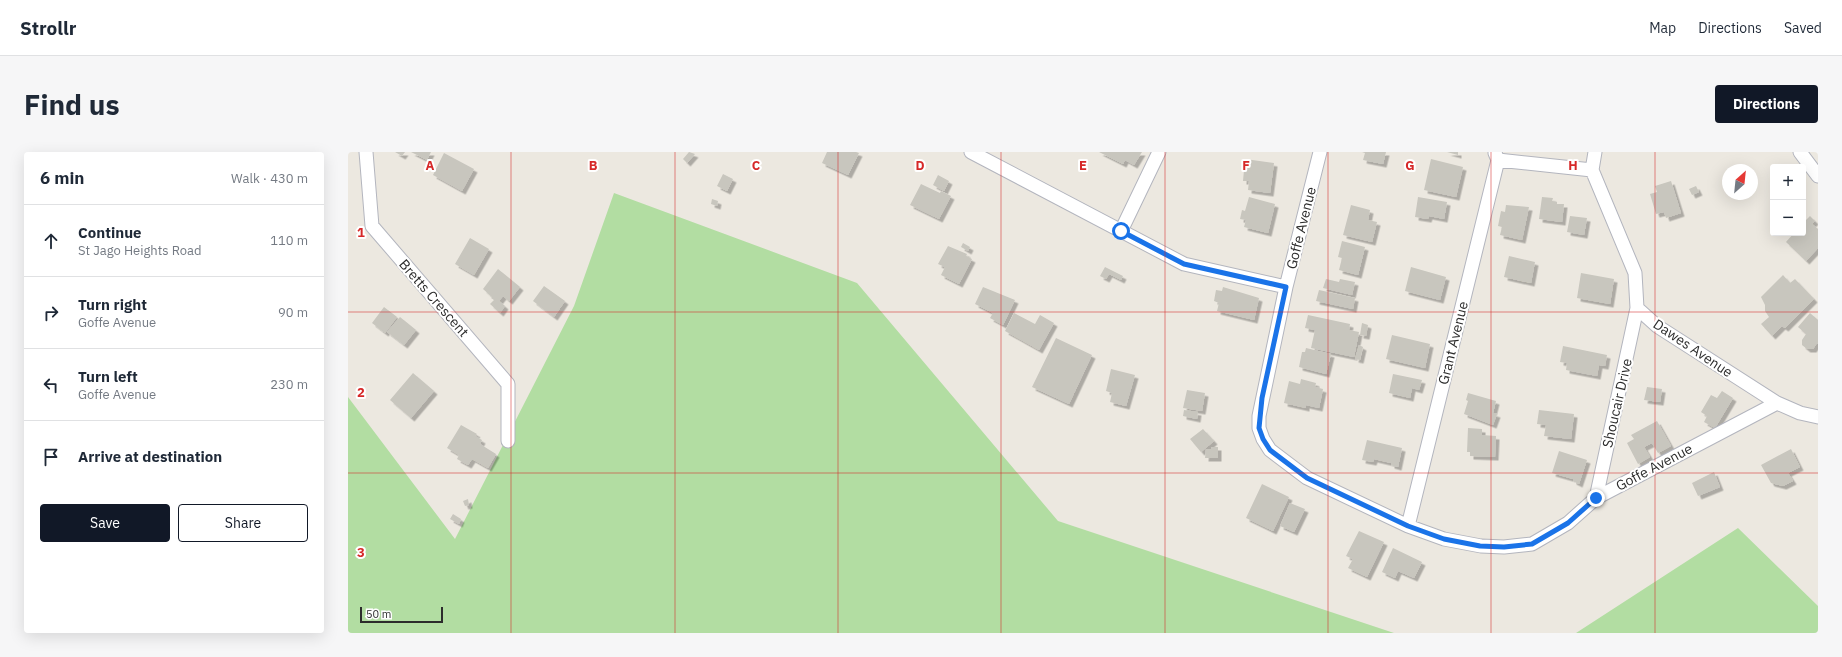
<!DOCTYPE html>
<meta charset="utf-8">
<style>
body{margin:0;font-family:"IBM Plex Sans",sans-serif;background:#f6f6f7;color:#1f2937}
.controls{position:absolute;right:12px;top:12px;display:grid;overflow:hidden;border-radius:4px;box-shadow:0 4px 16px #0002}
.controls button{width:36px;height:36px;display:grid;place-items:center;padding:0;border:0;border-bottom:1px solid #e0e1e3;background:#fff;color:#1f2937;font:20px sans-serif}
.compass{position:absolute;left:1374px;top:12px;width:36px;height:36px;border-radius:50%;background:#fff;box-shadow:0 4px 16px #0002;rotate:27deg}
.scale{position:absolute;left:12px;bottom:10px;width:83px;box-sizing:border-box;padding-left:4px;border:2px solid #2c2c2c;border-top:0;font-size:11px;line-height:14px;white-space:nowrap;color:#2c2c2c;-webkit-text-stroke:3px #fff;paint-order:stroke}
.stop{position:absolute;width:12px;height:12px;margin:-9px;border:3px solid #1a73e8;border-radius:50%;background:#fff}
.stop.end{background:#1a73e8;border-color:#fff;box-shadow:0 1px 4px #0008}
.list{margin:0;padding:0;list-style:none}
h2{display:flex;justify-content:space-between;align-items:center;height:52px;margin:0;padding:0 16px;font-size:17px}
h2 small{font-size:13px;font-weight:400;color:#747a83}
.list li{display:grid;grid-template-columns:26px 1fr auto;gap:12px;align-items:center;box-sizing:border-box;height:72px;padding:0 16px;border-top:1px solid #e0e1e3}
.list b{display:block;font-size:15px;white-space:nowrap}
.list p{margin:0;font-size:13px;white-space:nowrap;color:#747a83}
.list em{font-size:13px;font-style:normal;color:#747a83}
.actions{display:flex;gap:8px;padding:12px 16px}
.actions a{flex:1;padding:9px 0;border:1px solid #111827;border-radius:4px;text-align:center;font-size:14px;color:#111827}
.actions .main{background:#111827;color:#fff}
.icon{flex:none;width:22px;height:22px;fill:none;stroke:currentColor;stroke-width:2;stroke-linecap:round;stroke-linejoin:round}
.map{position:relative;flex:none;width:1470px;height:481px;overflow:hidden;border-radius:4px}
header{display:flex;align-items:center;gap:24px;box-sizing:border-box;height:56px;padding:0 20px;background:#fff;border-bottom:1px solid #e0e1e3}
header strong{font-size:19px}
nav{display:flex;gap:22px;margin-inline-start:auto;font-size:14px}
.intro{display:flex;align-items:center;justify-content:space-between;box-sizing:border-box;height:96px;padding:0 24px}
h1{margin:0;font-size:28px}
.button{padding:10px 18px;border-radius:4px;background:#111827;color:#fff;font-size:14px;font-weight:700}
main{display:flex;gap:24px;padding:0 24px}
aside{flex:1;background:#fff;border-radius:4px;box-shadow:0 4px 16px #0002}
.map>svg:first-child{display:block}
.green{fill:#b2dda2}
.building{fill:#c8c6be;filter:url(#shadow)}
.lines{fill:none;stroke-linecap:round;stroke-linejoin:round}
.minor-casing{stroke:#b3b5be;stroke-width:15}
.minor{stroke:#fff;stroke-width:13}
.route{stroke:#1a73e8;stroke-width:5}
.grid{fill:none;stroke:#d62828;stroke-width:1;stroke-opacity:0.55}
.labels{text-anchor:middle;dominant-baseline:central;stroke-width:4;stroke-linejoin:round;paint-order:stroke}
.street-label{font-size:14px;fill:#2c2c2c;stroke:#fff}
.grid-label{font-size:13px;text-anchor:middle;font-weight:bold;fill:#d62828;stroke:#fff;stroke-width:4;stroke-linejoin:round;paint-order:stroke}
</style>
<header>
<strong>Strollr</strong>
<nav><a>Map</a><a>Directions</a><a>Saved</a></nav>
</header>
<div class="intro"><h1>Find us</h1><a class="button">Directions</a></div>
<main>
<aside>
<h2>6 min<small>Walk · 430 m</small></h2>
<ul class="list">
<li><svg class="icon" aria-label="ahead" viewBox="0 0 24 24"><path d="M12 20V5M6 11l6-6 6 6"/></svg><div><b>Continue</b><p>St Jago Heights Road</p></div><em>110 m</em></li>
<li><svg class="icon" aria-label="right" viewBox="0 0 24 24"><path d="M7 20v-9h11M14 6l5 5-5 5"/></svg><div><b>Turn right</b><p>Goffe Avenue</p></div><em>90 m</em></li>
<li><svg class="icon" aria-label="left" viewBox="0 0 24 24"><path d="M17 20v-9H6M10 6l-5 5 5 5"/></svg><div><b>Turn left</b><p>Goffe Avenue</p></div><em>230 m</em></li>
<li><svg class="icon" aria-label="arrive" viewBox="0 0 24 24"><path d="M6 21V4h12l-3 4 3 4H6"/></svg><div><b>Arrive at destination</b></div></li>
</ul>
<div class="actions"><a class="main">Save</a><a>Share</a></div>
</aside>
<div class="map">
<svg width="1470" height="481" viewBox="0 0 1470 481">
<defs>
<filter id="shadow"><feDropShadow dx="3.5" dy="3.5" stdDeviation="0" flood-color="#0004"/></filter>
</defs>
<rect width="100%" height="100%" fill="#ece8e0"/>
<path class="green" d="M266 41 509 131 710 369 1046 481H0V245L107 387 226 154Z
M1390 376 1470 454V481H1228Z"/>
<path class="building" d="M47 0H57L54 4Z
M63 0H83L79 8Z
M341 0 347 2 339 11 335 7Z
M479 0H508L511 1 500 23 474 11Z
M751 0H794L786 13 777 8 775 12Z
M1014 0H1038L1035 12 1015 8 1017 1Z
M1099 0H1110V3Z
M96 1 126 17 114 39 85 23Z
M897 7 926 11 922 41 900 38 901 29H895Z
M1083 7 1115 15 1108 45 1076 38Z
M375 22 385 27 379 39 369 34Z
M590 23 601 29 596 39 585 33Z
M1323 29 1333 61 1318 66 1316 60 1308 62 1302 42 1309 40 1307 34Z
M573 32 592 41 593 39 603 44 591 67 562 53Z
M1348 34 1351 40 1344 43 1341 37Z
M901 45 927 52 920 81 896 75 898 68 892 67 894 58 897 59Z
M1070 45 1099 50 1096 67 1081 64 1080 67 1067 65Z
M1194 45 1205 46 1204 49 1209 50V52H1216L1214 70 1191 67Z
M364 47 370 49 369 54 363 52Z
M1003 53 1022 58 1020 68 1029 70 1024 90 995 83Z
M1158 53 1181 55 1174 88 1152 83 1154 75 1150 74 1153 59 1157 60Z
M1222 64 1239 66 1236 83 1219 80Z
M1462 64 1467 69 1464 72 1470 77V96L1458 109 1438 90 1446 81H1455V71Z
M122 86 141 97 126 123 107 112Z
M994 89 1017 95 1010 123 991 118 994 106 990 105Z
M615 91 622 95 620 99 613 95Z
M600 94 619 102 618 104 624 107 611 132 593 123 597 115 590 112Z
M1161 104 1187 110 1183 131 1156 125Z
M757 115 775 124 773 128 761 122 758 127 752 124Z
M1063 115 1098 125 1092 148 1057 139Z
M150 117 172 135 161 149 155 144 151 149 157 154 152 161 142 152 146 148 143 146 144 145 135 137Z
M1233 121 1266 127 1262 152 1229 146Z
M1435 123 1442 131 1447 127 1466 147 1437 176 1434 174 1424 184 1413 172 1421 165 1417 159V153L1413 145Z
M978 127 991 130 992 127 1007 130 1004 143 975 136Z
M196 134 217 149 206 165 185 149Z
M635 135 667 148 655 173 642 166 645 161 627 152Z
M875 135 911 146 906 168 869 159 871 151 866 149 868 138 874 139Z
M971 138 1007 146 1005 157 968 149Z
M36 155 49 165 37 181 24 171Z
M666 161 687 172 692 163 706 171 691 198 657 179Z
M1462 161 1470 168V192L1469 191 1465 197H1459L1454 193V188L1458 182 1450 175Z
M960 163 1002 172 1001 178 1011 180 1006 205 963 196 967 178 957 176Z
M52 165 68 178 56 193 39 180Z
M1014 171 1020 173 1018 184 1012 183Z
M1044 183 1082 192 1077 216 1038 207Z
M708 186 744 203 721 252 684 235Z
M1011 193 1015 195 1012 208 1007 207Z
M1215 194 1259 203 1257 214 1251 213 1249 224 1218 218 1219 211 1212 210Z
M958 196 983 202 978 222 951 215 954 200H957Z
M763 217 787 223 778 254 762 250 764 241 758 239Z
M65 221 86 239 63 266 42 248Z
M1045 222 1074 228 1071 238 1064 236 1062 246 1041 241Z
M953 227 968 231 967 235 975 237 971 256 958 253V256L936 251 941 229 952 232Z
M1299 235 1314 237 1312 250 1296 248Z
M839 238 857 241 854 259 835 256Z
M1374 239 1385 246 1367 276 1356 270 1359 264 1353 260 1363 243 1369 246Z
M1120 241 1148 249 1145 261 1149 262 1145 273 1116 262 1120 249 1118 248Z
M836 258 850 260 849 267 835 264Z
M1191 258 1226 262 1223 287 1196 284 1198 273 1189 272Z
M1309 269 1323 294 1310 301 1304 291 1296 295 1302 305 1290 312 1279 291 1286 287 1283 283Z
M113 273 129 282 127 284 134 288 132 292 148 302 140 316 124 307 120 313 109 307 111 303 99 296Z
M1120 276 1134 277V283L1148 284 1147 305 1122 304V300H1119Z
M855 277 866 289 853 300 842 287Z
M1019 288 1054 296 1050 315 1043 313V311L1026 307 1025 310 1014 308Z
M863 295H870V306H857L858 297H863Z
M1443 297 1452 315 1440 321 1445 329 1435 334 1423 331 1413 313Z
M1211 299 1239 308 1231 332 1225 329V327L1204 321Z
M1366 320 1372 335 1350 344 1344 331Z
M914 332 941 345 925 379 898 366Z
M120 347 121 353 117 354 115 349Z
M942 351 957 357 946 380 932 374Z
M105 362 113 367 111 372 102 367Z
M1011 379 1036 390 1019 425 1000 416 1005 407 998 404Z
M1045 396 1074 410 1066 426 1050 419 1047 426 1034 420Z"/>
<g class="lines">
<g class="minor-casing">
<path id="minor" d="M18 0 24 74 160 232V289
M623 0 836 112 938 135
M972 0 938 135 911 264V276L915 287 922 298 959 326 1060 374 1096 387 1133 394 1156 395 1184 392 1220 371 1248 346 1429 251
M1452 0 1470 24
M1147 1 1150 8 1244 18
M1244 18 1287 121 1289 156 1309 174 1429 251 1452 261 1470 265
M1244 18 1247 0
M773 79 811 0
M1248 346 1289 156
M1060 374 1150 8"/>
</g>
<use href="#minor" class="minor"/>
</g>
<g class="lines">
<path class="route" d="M773 79 836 112 938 135 914 246 911 276 915 287 922 298 959 326 1060 374 1096 387 1132 394 1156 395 1184 392 1220 371 1248 346"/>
</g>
<path class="grid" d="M163 0V481M327 0V481M490 0V481M653 0V481M817 0V481M980 0V481M1143 0V481M1307 0V481M0 160H1470M0 321H1470"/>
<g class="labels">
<g class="street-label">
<text transform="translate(953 76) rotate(-76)">Goffe Avenue</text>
<text transform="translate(86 146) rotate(49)">Bretts Crescent</text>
<text transform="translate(1105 191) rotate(-76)">Grant Avenue</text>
<text transform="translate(1345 196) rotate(34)">Dawes Avenue</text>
<text transform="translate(1269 251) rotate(-77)">Shoucair Drive</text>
<text transform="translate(1306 315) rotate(-28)">Goffe Avenue</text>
</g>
</g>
<g class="grid-label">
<text x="82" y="18">A</text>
<text x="245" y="18">B</text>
<text x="408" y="18">C</text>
<text x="572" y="18">D</text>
<text x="735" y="18">E</text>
<text x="898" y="18">F</text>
<text x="1062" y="18">G</text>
<text x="1225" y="18">H</text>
<text x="13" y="85">1</text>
<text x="13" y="245">2</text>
<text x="13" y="405">3</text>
</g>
</svg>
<div class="controls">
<button>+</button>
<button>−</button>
</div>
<svg class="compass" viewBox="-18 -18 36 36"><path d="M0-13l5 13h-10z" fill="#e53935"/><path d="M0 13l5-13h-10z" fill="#747a83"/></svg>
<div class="scale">50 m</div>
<div class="stop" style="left:773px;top:79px"></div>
<div class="stop end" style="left:1248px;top:346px"></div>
</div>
</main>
